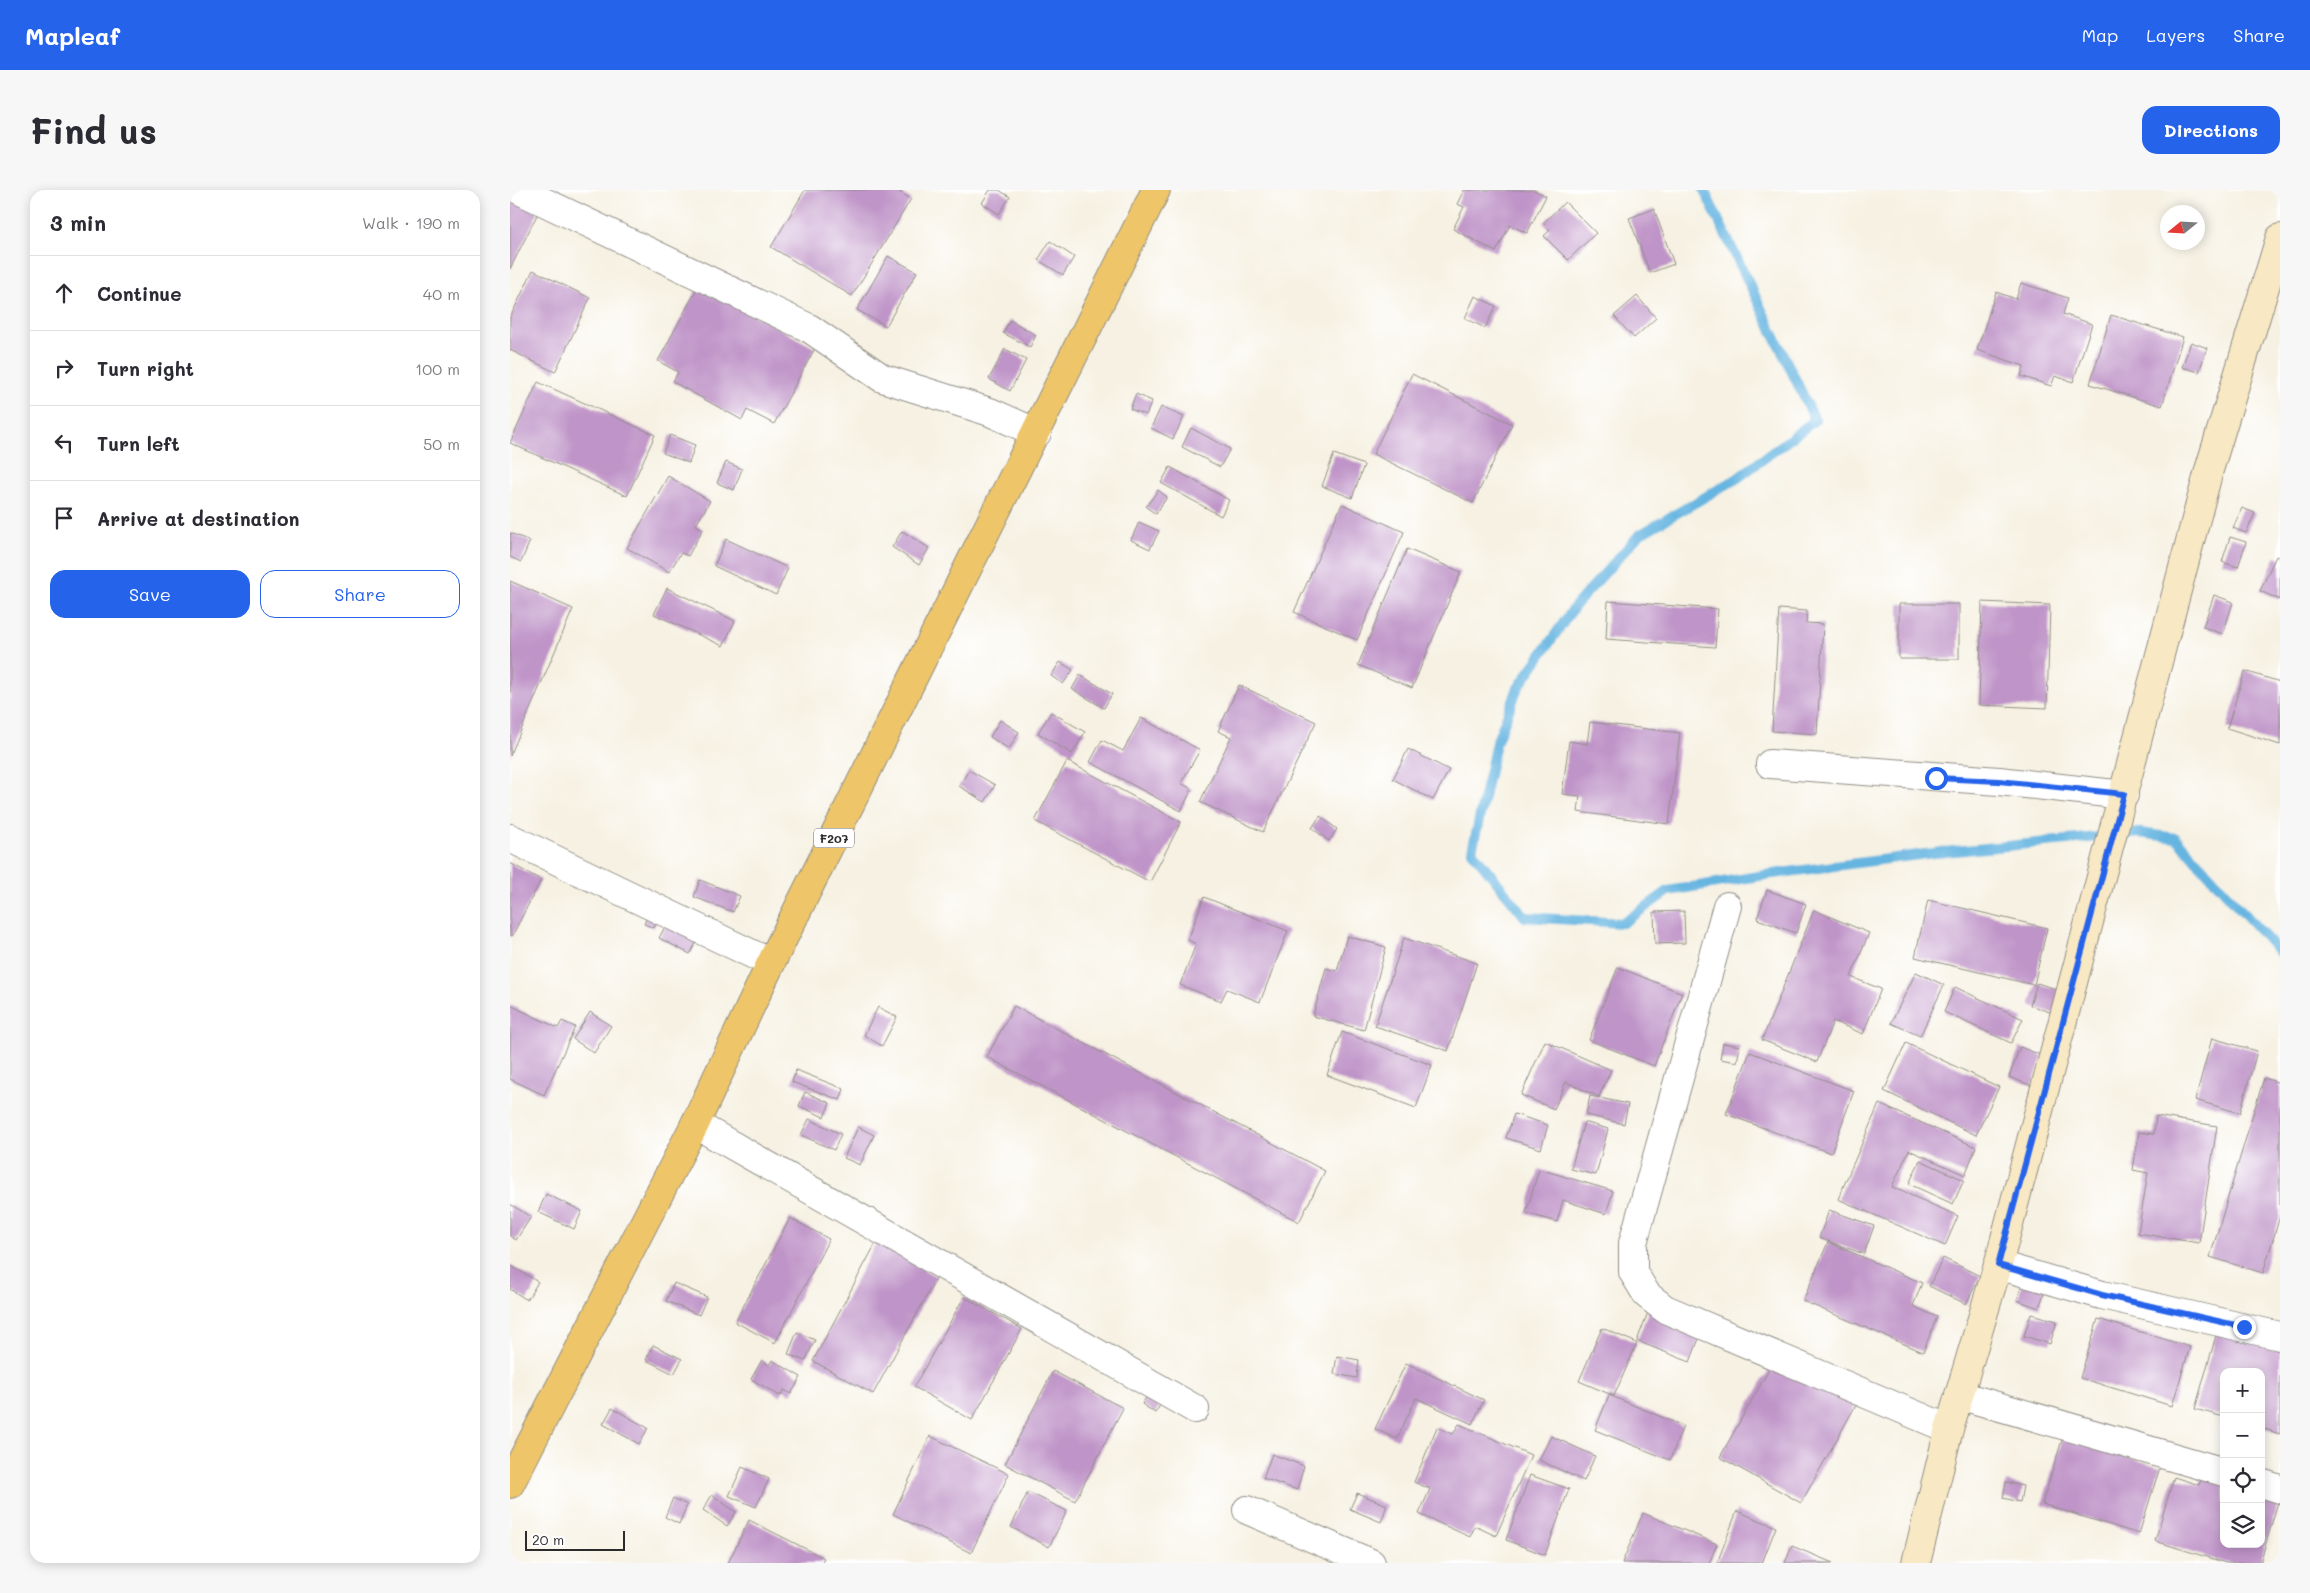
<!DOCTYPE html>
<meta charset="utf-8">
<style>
body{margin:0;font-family:Mali,sans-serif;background:#f7f7f7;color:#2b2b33}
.controls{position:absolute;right:15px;bottom:15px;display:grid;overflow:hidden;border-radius:10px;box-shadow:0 2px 12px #0003}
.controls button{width:45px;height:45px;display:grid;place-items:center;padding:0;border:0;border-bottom:1px solid #e1e1e2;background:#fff;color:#2b2b33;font:25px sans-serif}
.compass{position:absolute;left:1650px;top:15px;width:45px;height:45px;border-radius:50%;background:#fff;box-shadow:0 2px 12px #0003;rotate:252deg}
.scale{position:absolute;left:15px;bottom:12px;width:100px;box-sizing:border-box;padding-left:5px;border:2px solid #2b2b2b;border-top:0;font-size:14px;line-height:18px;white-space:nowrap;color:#2b2b2b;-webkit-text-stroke:4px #fff;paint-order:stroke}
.stop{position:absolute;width:15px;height:15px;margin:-11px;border:4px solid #2563eb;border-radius:50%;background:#fff}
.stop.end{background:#2563eb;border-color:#fff;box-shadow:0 1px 5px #0008}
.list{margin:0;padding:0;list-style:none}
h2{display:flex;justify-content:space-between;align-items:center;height:65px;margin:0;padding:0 20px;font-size:21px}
h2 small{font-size:16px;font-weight:400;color:#7c7c81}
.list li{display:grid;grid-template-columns:32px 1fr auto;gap:15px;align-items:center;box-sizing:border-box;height:75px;padding:0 20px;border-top:1px solid #e1e1e2}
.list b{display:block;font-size:19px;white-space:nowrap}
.list em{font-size:16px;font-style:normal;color:#7c7c81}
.actions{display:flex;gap:10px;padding:15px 20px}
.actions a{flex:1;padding:11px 0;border:1px solid #2563eb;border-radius:15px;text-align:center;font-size:18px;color:#2563eb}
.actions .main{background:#2563eb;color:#fff}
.icon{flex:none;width:28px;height:28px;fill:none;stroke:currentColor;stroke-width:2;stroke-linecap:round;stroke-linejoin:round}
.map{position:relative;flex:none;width:1770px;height:1373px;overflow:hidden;border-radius:15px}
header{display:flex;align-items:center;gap:30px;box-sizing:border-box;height:70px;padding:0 25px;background:#2563eb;color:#fff}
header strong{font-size:24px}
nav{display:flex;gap:28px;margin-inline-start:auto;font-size:18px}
.intro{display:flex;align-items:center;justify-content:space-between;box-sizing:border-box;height:120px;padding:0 30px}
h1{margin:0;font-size:35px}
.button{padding:12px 22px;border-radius:15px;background:#2563eb;color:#fff;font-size:18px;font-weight:700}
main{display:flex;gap:30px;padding:0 30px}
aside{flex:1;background:#fff;border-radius:15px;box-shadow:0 2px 12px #0003}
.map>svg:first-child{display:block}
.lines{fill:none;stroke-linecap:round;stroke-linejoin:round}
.stream{stroke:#66b5e1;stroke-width:10}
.building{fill:#bf94c8}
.street-casing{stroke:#908e86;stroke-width:30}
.secondary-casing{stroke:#908e86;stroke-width:30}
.primary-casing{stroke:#908e86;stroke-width:30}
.street{stroke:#fff;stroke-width:28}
.secondary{stroke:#f8e8c3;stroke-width:28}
.primary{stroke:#eec569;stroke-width:28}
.route{stroke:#2563eb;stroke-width:6}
.labels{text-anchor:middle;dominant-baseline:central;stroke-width:5;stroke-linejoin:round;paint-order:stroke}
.shield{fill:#fff;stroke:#6b6b6b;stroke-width:1}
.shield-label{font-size:12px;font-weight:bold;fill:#2b2b2b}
</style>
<header>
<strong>Mapleaf</strong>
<nav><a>Map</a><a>Layers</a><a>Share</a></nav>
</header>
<div class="intro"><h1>Find us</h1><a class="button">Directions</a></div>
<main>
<aside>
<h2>3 min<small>Walk · 190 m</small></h2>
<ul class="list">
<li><svg class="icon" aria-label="ahead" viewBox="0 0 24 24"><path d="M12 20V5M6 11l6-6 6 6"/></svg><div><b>Continue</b></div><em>40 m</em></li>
<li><svg class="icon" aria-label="right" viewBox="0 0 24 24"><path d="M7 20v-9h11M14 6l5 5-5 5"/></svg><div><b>Turn right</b></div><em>100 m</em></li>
<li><svg class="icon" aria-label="left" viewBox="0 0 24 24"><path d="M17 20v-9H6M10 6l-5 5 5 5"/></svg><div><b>Turn left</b></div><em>50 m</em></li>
<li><svg class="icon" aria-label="arrive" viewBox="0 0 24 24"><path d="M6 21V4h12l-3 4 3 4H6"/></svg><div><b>Arrive at destination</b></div></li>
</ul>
<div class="actions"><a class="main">Save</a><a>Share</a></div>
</aside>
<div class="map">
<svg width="1770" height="1373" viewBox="0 0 1770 1373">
<rect width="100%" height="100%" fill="#fff"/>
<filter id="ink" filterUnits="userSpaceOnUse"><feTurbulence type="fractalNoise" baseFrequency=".02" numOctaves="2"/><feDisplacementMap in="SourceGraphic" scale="10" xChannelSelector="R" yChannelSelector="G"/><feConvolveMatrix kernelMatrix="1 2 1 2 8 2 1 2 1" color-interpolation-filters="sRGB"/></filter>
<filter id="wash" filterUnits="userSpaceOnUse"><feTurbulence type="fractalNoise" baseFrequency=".0096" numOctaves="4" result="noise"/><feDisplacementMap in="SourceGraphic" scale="20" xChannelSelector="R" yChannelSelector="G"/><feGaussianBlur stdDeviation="1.12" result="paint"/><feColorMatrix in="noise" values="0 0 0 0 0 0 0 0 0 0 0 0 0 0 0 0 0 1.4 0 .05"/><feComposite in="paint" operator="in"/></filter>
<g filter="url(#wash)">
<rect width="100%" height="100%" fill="#f6f1e2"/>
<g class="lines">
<path class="stream" d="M1194 0 1305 230 1228 288 1129 345 1065 416 1008 498 986 553 962 661 1015 727 1113 733 1158 701 1255 685 1424 663 1630 643 1666 648 1770 763"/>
</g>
<g id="blocks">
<path class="building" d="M295 0H386L401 9 342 106 261 57Z
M480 0H489L500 7 489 24 472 13Z
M954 0H1024L1036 6 1017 43 1000 35 986 62 943 39 954 17 947 14Z
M0 8 28 23 0 79Z
M1055 12 1086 43 1058 70 1034 46 1040 40 1033 33Z
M1144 19 1164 74 1140 83 1119 28Z
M540 51 564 67 553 85 528 70Z
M378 66 407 82 376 136 347 120Z
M23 80 80 108 45 182 0 160V128Z
M1511 93 1558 108 1553 124 1582 134 1563 192 1545 186 1541 196 1511 186 1514 176 1467 160 1486 102 1506 109Z
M189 95 305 158 264 234 237 220 232 230 163 192 168 182 148 171Z
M965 106 986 116 975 138 955 128Z
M1127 106 1146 128 1124 148 1104 126Z
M1601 125 1673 147 1652 216 1580 194Z
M500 130 526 145 520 157 493 143Z
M1681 152 1697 158 1689 182 1672 177Z
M495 159 516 170 500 201 479 189Z
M902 184 1002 234 963 313 863 264Z
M28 192 145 245 117 306 0 253Z
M626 204 642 211 636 225 620 219Z
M651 217 674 227 663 249 641 238Z
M681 238 720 259 710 277 672 257Z
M160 245 185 255 179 273 153 263Z
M824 264 854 275 842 308 812 296Z
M216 272 232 279 224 300 207 293Z
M660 277 719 310 711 326 651 293Z
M158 286 200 311 186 335 193 339 178 366 171 363 159 382 117 358Z
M648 300 657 307 646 324 636 317Z
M832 314 894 342 847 450 784 422Z
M1732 318 1745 323 1736 343 1723 338Z
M629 332 649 341 640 359 621 350Z
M392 341 419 358 409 375 382 357Z
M0 343 20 351 11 372 0 367Z
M1720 347 1736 352 1728 377 1712 372Z
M216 349 278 378 266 405 204 376Z
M897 359 951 382 902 498 848 475Z
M1766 366 1770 368V410L1750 401Z
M0 391 63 419 0 566Z
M157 398 225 431 213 456 144 424Z
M1704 405 1723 412 1713 444 1693 437Z
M1098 411 1208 419 1205 457 1096 449Z
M1472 412 1540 415 1537 518 1469 515Z
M1389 414H1449V469H1389Z
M1269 419 1297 421 1296 433 1313 434 1307 544 1262 541Z
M550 472 563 480 553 494 541 486Z
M1735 481 1770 492V555L1717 538Z
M570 485 602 504 594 518 562 499Z
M729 495 806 532 753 642 690 612 721 547 708 541Z
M541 522 575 542 562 564 528 543Z
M631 528 690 560 671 593 682 599 671 621 580 572 592 550 613 561Z
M490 530 509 542 499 559 480 547Z
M1080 532 1170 543 1159 634 1068 622 1070 606 1052 604 1059 551 1077 554Z
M898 559 939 580 923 610 883 589Z
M557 571 671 632 640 692 525 631Z
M459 580 485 595 475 612 449 596Z
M810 626 827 639 819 651 802 638Z
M0 673 31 690 2 746 0 745Z
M190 690 230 706 223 722 184 707Z
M1257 700 1296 714 1286 743 1247 729Z
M694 707 778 741 750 812 717 799 711 811 670 795 686 754 678 750Z
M1418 710 1537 738 1524 795 1405 767Z
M141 718 151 723 144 738 134 734Z
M1304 720 1359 743 1341 787 1371 799 1353 844 1323 831 1307 872 1252 850Z
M1174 721 1175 753 1145 754 1144 722Z
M159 729 190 745 180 764 149 748Z
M837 746 876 757 854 840 803 826 816 778 827 781Z
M894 748 967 773 938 861 865 836Z
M1108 777 1172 803 1144 876 1079 850Z
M1406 782 1434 795 1410 846 1381 833Z
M1527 793 1552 801 1545 824 1520 815Z
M1445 797 1513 829 1501 853 1434 822Z
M0 815 48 838 52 831 65 837 34 905 0 889Z
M504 816 815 981 789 1032 477 867Z
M368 817 387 827 372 856 354 845Z
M80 822 101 836 84 863 63 849Z
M832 842 922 875 906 918 817 885Z
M1702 848 1747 861 1730 923 1685 910Z
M1035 851 1101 880 1089 907 1056 892 1044 919 1011 905Z
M1213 853 1230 856 1227 872 1210 869Z
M1396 853 1489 897 1466 945 1374 901Z
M1510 857 1533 866 1522 896 1499 887Z
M1240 862 1344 901 1321 963 1216 924Z
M286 880 334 899 330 910 282 892Z
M1754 888 1770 893V1026L1753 1083 1700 1067Z
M295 902 320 913 314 927 289 916Z
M1080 906 1118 914 1114 934 1076 925Z
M1369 914 1466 957 1455 985 1399 960 1382 997 1448 1026 1435 1056 1328 1009Z
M1004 924 1038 935 1031 959 996 948Z
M1646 926 1707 936 1689 1053 1628 1043 1638 983 1623 980 1629 942 1644 944Z
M299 929 331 944 324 960 291 945Z
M1074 932 1098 939 1086 985 1061 979Z
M348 937 364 945 350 975 334 968Z
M1410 970 1454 990 1443 1014 1399 994Z
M1029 979 1103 1001 1096 1024 1053 1010 1047 1032 1016 1023Z
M36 1004 72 1021 64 1039 28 1022Z
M0 1014 21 1027 6 1050 0 1046Z
M1319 1020 1364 1036 1354 1064 1309 1048Z
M280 1028 319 1049 265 1153 225 1132Z
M1318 1052 1412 1093 1403 1116 1427 1127 1413 1162 1293 1111Z
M366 1053 427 1087 363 1204 303 1171Z
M1433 1068 1470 1086 1456 1114 1419 1096Z
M0 1075 28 1092 17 1110 0 1099Z
M1513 1091 1536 1098 1529 1118 1507 1110Z
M164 1093 197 1107 189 1125 156 1111Z
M454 1107 512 1139 462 1230 404 1197Z
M1140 1117 1193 1138 1180 1172 1127 1151Z
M1521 1124 1547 1131 1540 1154 1514 1146Z
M1588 1129 1680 1157 1662 1216 1570 1188Z
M1092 1138 1127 1153 1104 1206 1069 1191Z
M287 1142 305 1150 295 1171 278 1164Z
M1707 1142 1770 1161V1244L1751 1238V1182H1714V1227L1685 1219Z
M143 1155 172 1169 164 1184 136 1170Z
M827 1166 849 1170 847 1188 824 1184Z
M1266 1167 1347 1213 1291 1313 1210 1267Z
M252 1170 259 1175 262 1170 291 1187 281 1204 274 1200 270 1206 241 1189Z
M896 1173 974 1210 962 1234 906 1208 887 1249 865 1239Z
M543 1181 613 1218 565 1311 495 1274Z
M640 1201 654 1209 645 1223 632 1214Z
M1099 1205 1173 1236 1160 1270 1085 1240Z
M102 1218 138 1238 129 1254 93 1234Z
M949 1234 1021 1265 986 1346 965 1336 960 1347 909 1324 920 1299 904 1292 927 1237 943 1244Z
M420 1246 499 1284 461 1363 383 1324Z
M1041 1246 1085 1266 1074 1291 1029 1270Z
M1553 1247 1650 1277 1629 1344 1532 1314Z
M762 1264 794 1276 787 1300 753 1288Z
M232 1277 259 1289 246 1317 219 1306Z
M1020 1285 1059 1299 1035 1365 996 1350Z
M1692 1286 1714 1292V1354H1751V1304L1769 1309 1750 1373H1716L1645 1351 1664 1287 1689 1295Z
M1496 1292 1513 1296 1510 1312 1493 1308Z
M518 1302 557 1321 539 1357 501 1337Z
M847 1303 877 1315 871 1332 840 1319Z
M202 1305 226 1322 217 1336 193 1320Z
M163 1308 177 1315 169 1334 155 1327Z
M1227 1321 1266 1337 1252 1373H1207Z
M1133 1323 1207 1354 1199 1373H1112Z
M239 1330 314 1368 311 1373H218Z
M1282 1356 1323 1373H1275Z"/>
</g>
</g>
<g filter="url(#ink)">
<use href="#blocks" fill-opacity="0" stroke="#908e86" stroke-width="1"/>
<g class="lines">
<g class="street-casing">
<path id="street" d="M9 0 299 138 372 188 480 222 527 243
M1260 574 1489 591 1614 605
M0 648 261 773
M1217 716 1123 1053V1082L1137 1105 1155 1119 1439 1239
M185 934 685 1219
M1488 1075 1592 1105 1770 1146
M1449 1205 1714 1282
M1751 1293 1770 1299
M737 1320 861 1373"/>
</g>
<g class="secondary-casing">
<path id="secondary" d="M1406 1373 1439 1239 1488 1075 1699 280 1770 48"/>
</g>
<g class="primary-casing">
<path id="primary" d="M0 1294 185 934 261 773 646 0"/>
</g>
<use href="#street" class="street"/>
<use href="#secondary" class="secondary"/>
<use href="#primary" class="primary"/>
</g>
</g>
<g class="lines" filter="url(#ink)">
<path class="route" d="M1426 588 1489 591 1614 604 1488 1075 1592 1105 1734 1137"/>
</g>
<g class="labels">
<rect class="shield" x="304" y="638.5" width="40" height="19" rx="4"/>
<g class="shield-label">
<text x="324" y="648">F207</text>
</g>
</g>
</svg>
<div class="controls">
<button>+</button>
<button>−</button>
<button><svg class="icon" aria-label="locate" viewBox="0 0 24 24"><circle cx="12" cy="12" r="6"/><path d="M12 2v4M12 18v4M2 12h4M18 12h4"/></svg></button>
<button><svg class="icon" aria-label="layers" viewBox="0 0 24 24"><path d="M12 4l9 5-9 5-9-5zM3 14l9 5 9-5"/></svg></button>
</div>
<svg class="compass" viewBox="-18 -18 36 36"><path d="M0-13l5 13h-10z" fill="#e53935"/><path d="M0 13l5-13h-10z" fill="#7c7c81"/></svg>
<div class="scale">20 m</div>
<div class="stop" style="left:1426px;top:588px"></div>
<div class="stop end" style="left:1734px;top:1137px"></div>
</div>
</main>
